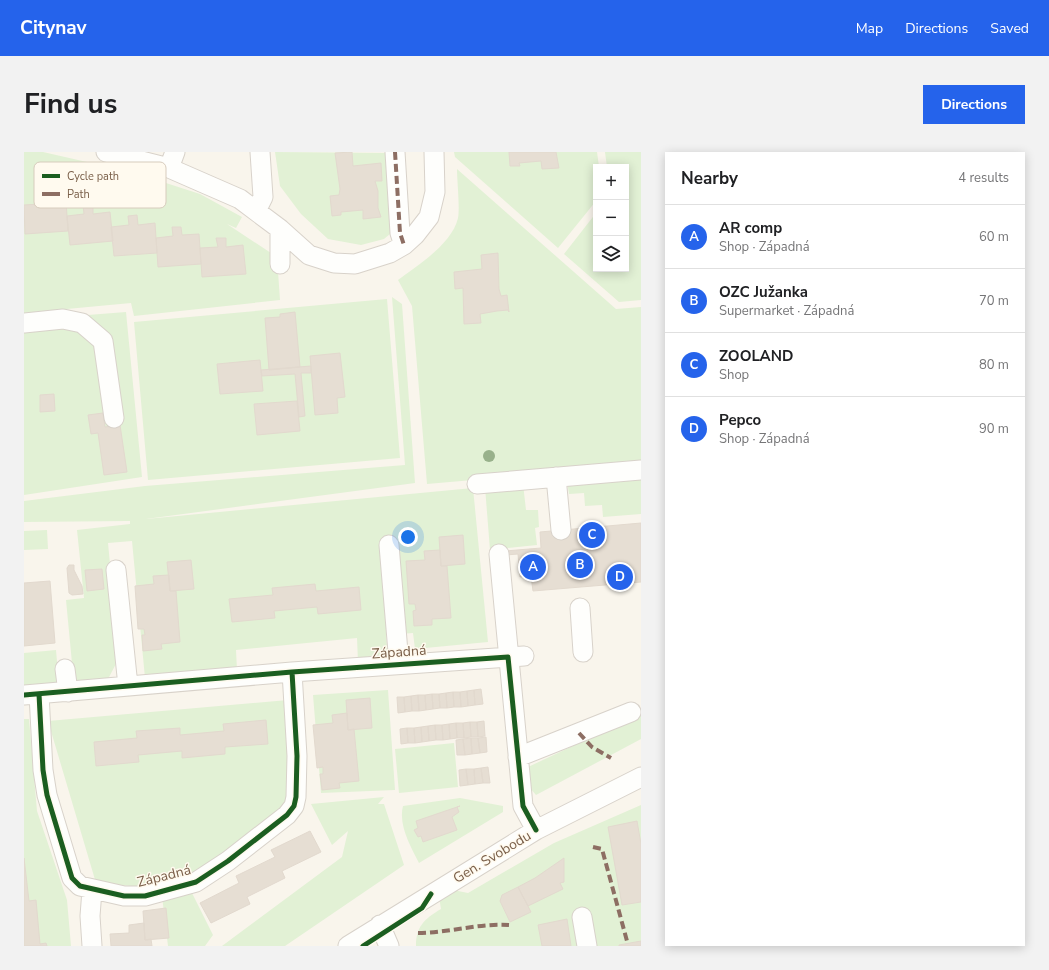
<!DOCTYPE html>
<meta charset="utf-8">
<style>
body{margin:0;font-family:"Nunito Sans",sans-serif;background:#f2f2f2;color:#202124}
.controls{position:absolute;right:12px;top:12px;display:grid;overflow:hidden;border-radius:0px;box-shadow:0 2px 10px #0003}
.controls button{width:36px;height:36px;display:grid;place-items:center;padding:0;border:0;border-bottom:1px solid #e0e0e0;background:#fff;color:#202124;font:20px sans-serif}
.you{position:absolute;left:384px;top:385px;width:14px;height:14px;margin:-10px;border:3px solid #fff;border-radius:50%;background:#1a73e8;box-shadow:0 0 0 6px #1a73e833}
.badge{display:grid;place-items:center;width:26px;height:26px;border-radius:50%;background:#2563eb;color:#fff;font-size:13px;font-weight:700}
.pin{position:absolute;translate:-50% -50%;border:2px solid #fff;box-shadow:0 1px 4px #0006}
.list{margin:0;padding:0;list-style:none}
h2{display:flex;justify-content:space-between;align-items:center;height:52px;margin:0;padding:0 16px;font-size:17px}
h2 small{font-size:13px;font-weight:400;color:#757577}
.list li{display:grid;grid-template-columns:26px 1fr auto;gap:12px;align-items:center;box-sizing:border-box;height:64px;padding:0 16px;border-top:1px solid #e0e0e0}
.list b{display:block;font-size:15px;white-space:nowrap}
.list p{margin:0;font-size:13px;white-space:nowrap;color:#757577}
.list em{font-size:13px;font-style:normal;color:#757577}
.icon{flex:none;width:22px;height:22px;fill:none;stroke:currentColor;stroke-width:2;stroke-linecap:round;stroke-linejoin:round}
.map{position:relative;flex:none;width:617px;height:794px;overflow:hidden;border-radius:0px}
header{display:flex;align-items:center;gap:24px;box-sizing:border-box;height:56px;padding:0 20px;background:#2563eb;color:#fff}
header strong{font-size:19px}
nav{display:flex;gap:22px;margin-inline-start:auto;font-size:14px}
.intro{display:flex;align-items:center;justify-content:space-between;box-sizing:border-box;height:96px;padding:0 24px}
h1{margin:0;font-size:28px}
.button{padding:10px 18px;border-radius:0px;background:#2563eb;color:#fff;font-size:14px;font-weight:700}
main{display:flex;gap:24px;padding:0 24px}
aside{flex:1;background:#fff;border-radius:0px;box-shadow:0 2px 10px #0003}
.map>svg:first-child{display:block}
.green{fill:#e2f1d5}
.building{fill:#e6ded3;stroke:#e2d9ce}
.lines{fill:none;stroke-linecap:round;stroke-linejoin:round}
.minor-casing{stroke:#d8d2ca;stroke-width:21}
.minor{stroke:#fefefc;stroke-width:19}
.quiet{stroke:#8d6e63;stroke-width:4;stroke-dasharray:8 4;stroke-linecap:butt}
.cycleway-casing{stroke:#fffaef;stroke-width:8}
.cycleway{stroke:#1b5e20;stroke-width:5}
.tree{fill:#98b18b}
.labels{text-anchor:middle;dominant-baseline:central;stroke-width:3;stroke-linejoin:round;paint-order:stroke}
.street-label{font-size:14px;fill:#7a5f49;stroke:#fffaef}
.key{fill:#fffaef;stroke:#d7ccbd;stroke-width:1}
.key-label{font-size:11px;fill:#7a5f49}
</style>
<header>
<strong>Citynav</strong>
<nav><a>Map</a><a>Directions</a><a>Saved</a></nav>
</header>
<div class="intro"><h1>Find us</h1><a class="button">Directions</a></div>
<main>
<div class="map">
<svg width="617" height="794" viewBox="0 0 617 794">
<rect width="100%" height="100%" fill="#f9f5ec"/>
<path class="green" d="M0 0H19L111 21 176 42 218 65 212 76 203 72 253 105 256 148 110 164 107 151 0 161Z
M251 0 364 1 372 77 360 87 337 93 304 87 277 62 256 34Z
M430 0H573L575 15H572V49L534 96 431 5Z
M581 0H617V148L595 150 540 102 572 61V117H602V15H583Z
M433 17 592 157 617 155V313L403 332 388 154 374 128C394 113 428 92 434 66 436 55 433 29 433 17Z
M368 145 378 152 391 331 122 367 449 336 464 490 391 497 389 481 362 483 364 507 334 510 333 486 212 498 213 518 121 526 108 389 84 391 95 506 83 529 50 532 42 448 60 446 53 378 106 372V369L0 370V349L121 334 381 313Z
M363 147 376 306 124 328 110 170Z
M102 160 118 325 0 343V168Z
M617 322V362L579 365 578 353 561 354 560 341 545 342 543 329Z
M499 332 502 358H514L515 375 511 376 513 393 466 398 461 335Z
M23 378 24 397 0 398V379Z
M32 498 35 532 0 535V501Z
M364 538 371 638 297 641 289 543Z
M264 548 265 631 263 651 253 662 172 721 130 736 72 731 24 569Z
M617 562V587L512 643 505 635 504 615Z
M0 567H5L13 659 43 748 47 794H0Z
M430 591 434 635 375 641 371 597Z
M360 645 354 652H360L380 713 261 794H198L318 705 324 679 308 693 287 652Z
M436 646 479 654V660L395 711C387 695 374 673 379 654Z
M617 653V794H392C392 775 400 767 417 757L415 745 429 738 444 741 530 691Z
M166 737 189 783 181 794H144L138 744Z"/>
<path class="building" d="M328 0 329 14 357 11 358 29H351L354 39V56L357 65 339 67V58L317 60V63L308 64 306 44 315 43 316 37 311 1Z
M485 0H532L535 16 518 17 517 9 495 11 496 14H486Z
M24 42 25 51 42 49 44 79 1 82 0 53 16 52 15 43Z
M59 53H69V62L86 60 89 89 46 93 43 64 60 62Z
M113 63 114 73 131 71 133 101 90 104 87 75 105 73 104 64Z
M148 75H157L158 83 175 82 177 112 134 115 132 86 149 84Z
M192 86H202V95L219 93 222 122 178 125 176 96 194 95Z
M474 101 475 137 477 144 483 143 485 160 484 158 473 159 456 162 457 171 440 172 439 136 431 137 430 120 458 117 457 103Z
M271 160 276 215 245 218 241 166 256 165V162Z
M316 201 321 245 313 246 314 261 291 263 286 204Z
M236 208 239 239 196 242 193 212Z
M287 214V221H277L281 264 275 265 271 222 238 224 237 218Z
M30 242 31 259 16 260V243Z
M273 249 276 279 233 283 230 252Z
M79 261 81 275 96 273 103 320 80 323 74 281 67 282 64 263Z
M617 371V430L509 439 507 424 496 425 494 402 482 403 481 399 517 396 516 380Z
M439 383 441 412 417 414 415 385Z
M416 398 417 414H423L427 466 408 467V473L390 474 389 459 392 458 391 452H385L382 409 401 408 400 399Z
M167 408 170 437 146 439 143 410Z
M45 413H50V418L58 434 59 442 48 443 45 441 43 416Z
M78 417 80 437 63 439 61 418Z
M145 423 146 439H152L156 490 137 492 138 497 119 499 118 483H121L120 477H114L111 434 130 432 129 424Z
M26 429 31 491 0 494V431Z
M291 432 292 439 335 435 337 458 294 462 293 455 250 459 251 466 208 470 205 447 249 443 248 436Z
M457 537 459 552 451 553 450 538Z
M450 538 451 553 444 554 443 539Z
M443 539 444 554 437 555 436 540Z
M429 540H436L437 555H430Z
M429 540 430 555 423 556 422 541Z
M422 541 423 556H416L415 542Z
M408 542H415L416 556 409 557Z
M408 542 409 557 402 558 401 543Z
M394 543 395 559H388L387 544Z
M394 543H401L402 558 395 559Z
M387 544 388 559 381 560 380 545Z
M373 545H380L381 560 374 561Z
M346 546 348 576 324 578 322 548Z
M323 561 324 578 330 577 335 629 315 631 316 636 298 638 296 622H299V615L293 616 289 573 309 571 308 563Z
M242 568 244 592 201 595V602L158 606V599L114 603 115 610 72 614 70 590 113 586 112 579 156 576V583L200 579 199 572Z
M460 569 461 584 454 585 453 570Z
M446 570H453L454 585H447Z
M446 570 447 585 440 586 439 571Z
M432 571H439L440 586H433Z
M432 571 433 586 426 587 425 572Z
M425 572 426 587 419 588 418 573Z
M411 573 412 588 405 589 404 574Z
M411 573H418L419 588H412Z
M404 574 405 589 398 590 397 575Z
M397 575 398 590 391 591 390 576Z
M383 576H390L391 591H384Z
M383 576 384 591 377 592 376 577Z
M462 585 463 600 456 601 454 586Z
M447 586H454L456 601 448 602Z
M447 586 448 602 441 603 439 587Z
M439 587 441 603H433L432 588Z
M464 615 466 631H459L457 616Z
M457 616 459 631 451 632 450 617Z
M442 617H450L451 632 444 633Z
M442 617 444 633 436 634 435 618Z
M436 654 433 655 435 660 428 665 433 678 399 690 397 684 394 685 390 678 394 676 392 669Z
M613 669 617 692V750L598 753 584 675Z
M286 679 297 700 258 719 261 726 223 745 226 752 187 771 176 751 215 731 212 724 251 705 247 698Z
M0 706 5 749 12 748 16 792 22 791 23 794H0Z
M540 706V730L536 731 539 737 504 754 494 735 511 726Z
M494 735 507 760 486 770 476 749 478 743Z
M142 756 145 786 121 788 119 759Z
M543 767 547 794H518L514 773Z
M120 771 121 788 127 787 128 794H87L86 782 105 781V773Z
M617 789V794H595V793Z"/>
<g class="lines">
<g class="minor-casing">
<path id="minor" d="M82 0 145 16 216 47 256 77 285 103 310 111 331 112 366 101 380 93 391 83 405 65 411 40 410 0
M371 0 376 81 380 93
M145 16 151 0
M232 59 239 45 236 0
M256 112V77
M0 171 39 167 58 171 79 189 90 266
M532 325 537 378
M453 332 617 318
M365 393 375 512
M475 402 499 654 512 678
M92 418 104 534
M556 456 559 500
M41 517 44 540
M15 542 19 618 23 643 48 726 56 734 100 744H121L172 730 204 709 263 663 270 654 272 645 273 604 268 520
M0 543 268 520 500 504
M494 605 607 560
M558 765 563 794
M356 773 365 794
M68 794 66 764 68 738
M324 794 512 678 617 625"/>
</g>
<use href="#minor" class="minor"/>
<path class="quiet" d="M371 0 376 81 380 93
M555 581 568 595 587 606
M569 695 578 697 603 789
M394 781C425 781 454 771 485 773"/>
<g class="cycleway-casing">
<path id="cycleway" d="M15 542 19 618 23 643 48 726 56 734 100 744H121L172 730 204 709 263 663 270 654 272 645 273 604 268 520
M0 543 268 520 484 505 499 654 512 678
M339 794 398 756 407 742"/>
</g>
<use href="#cycleway" class="cycleway"/>
</g>
<circle class="tree" cx="465" cy="304" r="6"/>
<g class="labels">
<g class="street-label">
<text transform="translate(375 500) rotate(-4)">Západná</text>
<text transform="translate(468 705) rotate(-31)">Gen. Svobodu</text>
<text transform="translate(140 724) rotate(-14)">Západná</text>
</g>
</g>
<rect x="10" y="10" width="132" height="46" rx="6" class="key"/>
<rect x="18" y="22" width="18" height="4" fill="#1b5e20"/>
<rect x="18" y="40" width="18" height="4" fill="#8d6e63"/>
<g class="key-label">
<text x="43" y="28">Cycle path</text>
<text x="43" y="46">Path</text>
</g>
</svg>
<div class="controls">
<button>+</button>
<button>−</button>
<button><svg class="icon" aria-label="layers" viewBox="0 0 24 24"><path d="M12 4l9 5-9 5-9-5zM3 14l9 5 9-5"/></svg></button>
</div>
<div class="you"></div>
<div class="pin badge" style="left:509px;top:415px">A</div>
<div class="pin badge" style="left:556px;top:413px">B</div>
<div class="pin badge" style="left:568px;top:383px">C</div>
<div class="pin badge" style="left:596px;top:425px">D</div>
</div>
<aside>
<h2>Nearby<small>4 results</small></h2>
<ul class="list">
<li><span class="badge">A</span><div><b>AR comp</b><p>Shop · Západná</p></div><em>60 m</em></li>
<li><span class="badge">B</span><div><b>OZC Južanka</b><p>Supermarket · Západná</p></div><em>70 m</em></li>
<li><span class="badge">C</span><div><b>ZOOLAND</b><p>Shop</p></div><em>80 m</em></li>
<li><span class="badge">D</span><div><b>Pepco</b><p>Shop · Západná</p></div><em>90 m</em></li>
</ul>
</aside>
</main>
